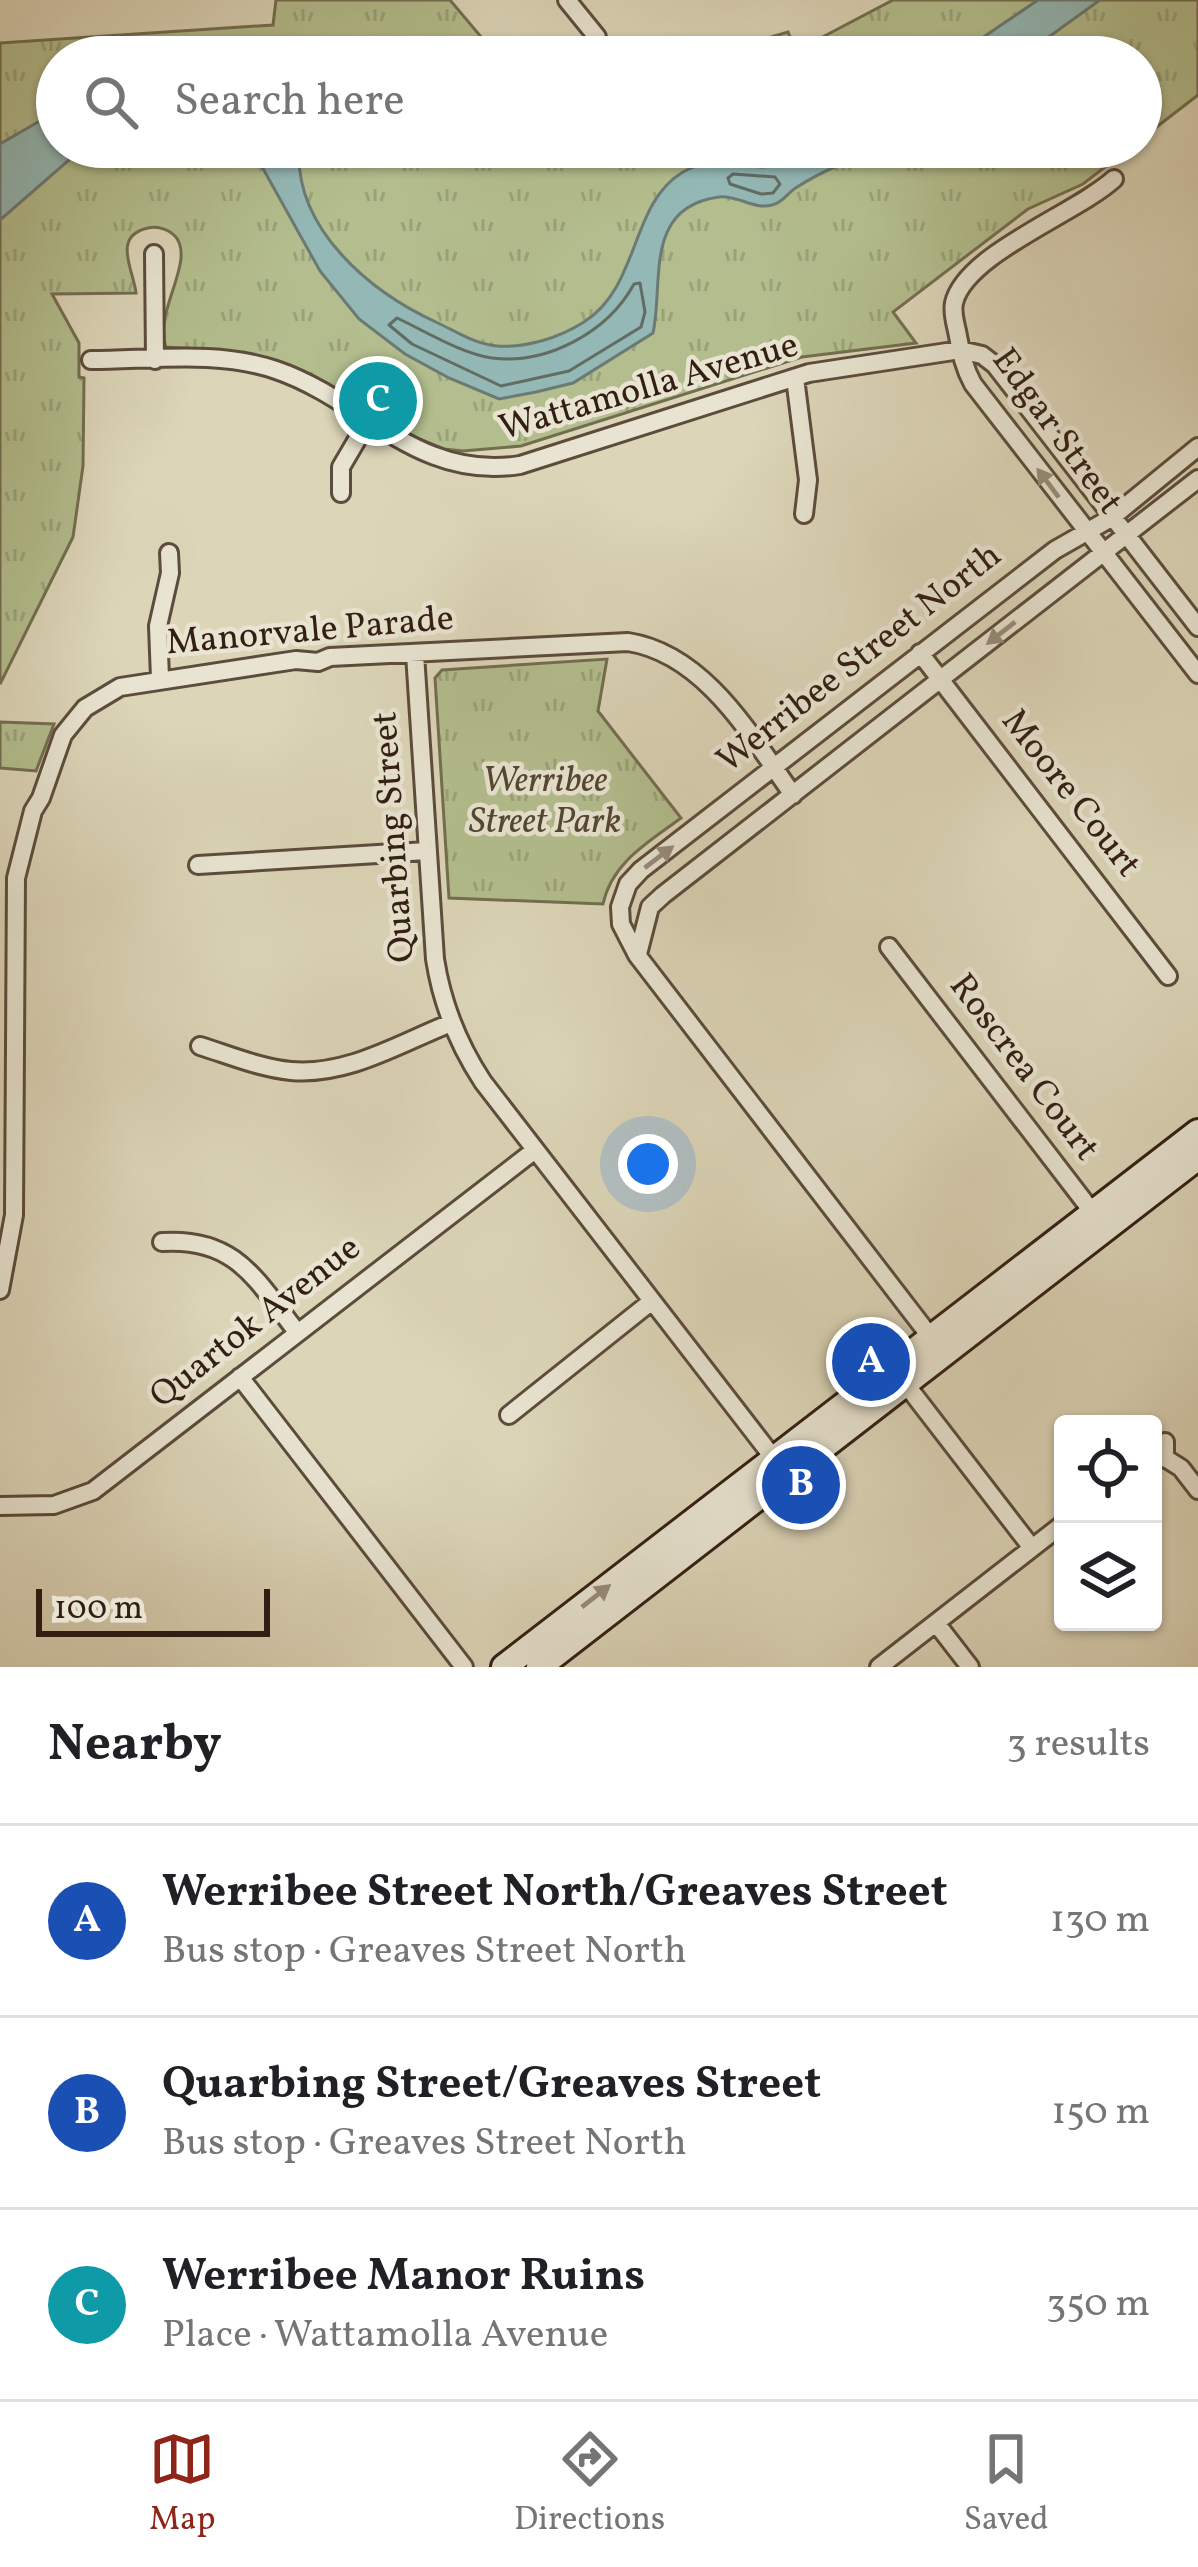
<!DOCTYPE html>
<meta charset="utf-8">
<style>
body{margin:0;font-family:Vollkorn,serif;background:#f6f6f6;color:#202124}
.controls{position:absolute;right:36px;bottom:36px;display:grid;overflow:hidden;border-radius:12px;box-shadow:0 3px 9px #0004}
.controls button{width:108px;height:108px;display:grid;place-items:center;padding:0;border:0;border-bottom:3px solid #e0e0e0;background:#fff;color:#202124;font:60px sans-serif}
.scale{position:absolute;left:36px;bottom:30px;width:234px;box-sizing:border-box;padding-left:12px;border:6px solid #321e12;border-top:0;font-size:33px;line-height:42px;white-space:nowrap;color:#321e12;-webkit-text-stroke:9px #e8e4d1;paint-order:stroke}
.you{position:absolute;left:648px;top:1164px;width:42px;height:42px;margin:-30px;border:9px solid #fff;border-radius:50%;background:#1a73e8;box-shadow:0 0 0 18px #1a73e833}
.badge{display:grid;place-items:center;width:78px;height:78px;border-radius:50%;background:#8f2418;color:#fff;font-size:39px;font-weight:700}
.pin{position:absolute;translate:-50% -50%;border:6px solid #fff;box-shadow:0 3px 12px #0006}
.list{margin:0;padding:0;list-style:none}
h2{display:flex;justify-content:space-between;align-items:center;height:156px;margin:0;padding:0 48px;font-size:51px}
h2 small{font-size:39px;font-weight:400;color:#757577}
.list li{display:grid;grid-template-columns:78px 1fr auto;gap:36px;align-items:center;box-sizing:border-box;height:192px;padding:0 48px;border-top:3px solid #e0e0e0}
.list b{display:block;font-size:45px;white-space:nowrap}
.list p{margin:0;font-size:39px;white-space:nowrap;color:#757577}
.list em{font-size:39px;font-style:normal;color:#757577}
.icon{flex:none;width:66px;height:66px;fill:none;stroke:currentColor;stroke-width:2;stroke-linecap:round;stroke-linejoin:round}
.map{position:relative;flex:none;width:1198px;height:1667px;overflow:hidden}
.search{position:absolute;background:#fff;box-shadow:0 3px 9px #0004;left:36px;right:36px;top:36px;height:132px;display:flex;align-items:center;gap:30px;box-sizing:border-box;padding:0 42px;border-radius:66px;color:#757577;font-size:45px}
.sheet{height:732px;background:#fff}
nav{display:flex;justify-content:space-around;align-items:center;box-sizing:border-box;height:168px;border-top:3px solid #e0e0e0;background:#fff;font-size:33px;color:#757577}
nav a{display:grid;justify-items:center;gap:6px}
nav .on{color:#8f2418}
.map>svg:first-child{display:block}
.park{fill:url(#park-tufts);stroke:#726e50;stroke-width:3}
.water{fill:#93b8b5;stroke:#6c7a74;stroke-width:3}
.lines{fill:none;stroke-linecap:round;stroke-linejoin:round}
.shore{stroke:#626b64;stroke-width:3}
.street-casing{stroke:#5c4c3c;stroke-width:22}
.secondary-casing{stroke:#321e12;stroke-width:30}
.street{stroke:#e8e4d1;stroke-width:16}
.secondary{stroke:#e8e4d1;stroke-width:24}
.oneway{fill:#968b7b}
.labels{text-anchor:middle;dominant-baseline:central;stroke-width:9;stroke-linejoin:round;paint-order:stroke}
.street-label{font-size:36px;fill:#321e12;stroke:#e8e4d1}
.park-label{font-size:36px;font-style:italic;fill:#524631;stroke:#e8e4d1}
</style>
<div class="map">
<svg width="1198" height="1667" viewBox="0 0 1198 1667">
<defs>
<pattern id="park-tufts" width="24" height="20" patternUnits="userSpaceOnUse" patternTransform="scale(3)"><rect width="24" height="20" fill="#b3bd8d"/><path d="M3 7l-1-3M5 7V3M7 7l1-3M15 17l-1-3M17 17v-4M19 17l1-3" fill="none" stroke="#9aa279"/></pattern>
</defs>
<rect width="100%" height="100%" fill="#dcd5b8"/>
<filter id="stains"><feTurbulence type="fractalNoise" baseFrequency=".00167" numOctaves="4"/><feColorMatrix values="0 0 0 0 .2 0 0 0 0 .09 0 0 0 0 .02 0 0 0 .5 -.17"/></filter>
<radialGradient id="worn" r=".72"><stop offset=".6" stop-color="#630" stop-opacity="0"/><stop offset="1" stop-color="#630" stop-opacity=".3"/></radialGradient>
<path class="park" d="M276 0H450L498 57H57V147H572L578 153 584 147H1131L1083 184 1028 209 893 312 916 343 802 357 521 446 463 451 444 449 412 436 309 375 272 359 239 352 166 347C152 314 197 260 175 236 168 229 157 226 148 228 111 236 134 271 136 293L52 294 79 343V377L84 378 83 466 73 537 0 684V43L273 25Z
M893 0H1198V95L1141 139V57H702L788 32 796 51Z
M607 659 598 711 681 818C649 842 612 862 603 904L449 898 435 678 442 670Z
M0 722 54 724 36 771 0 768Z"/>
<path class="water" d="M1038 0H1100L1021 57H954Z
M57 111V147H98L70 159 0 220V144Z
M251 147H299C294 229 370 292 438 323 457 332 475 344 497 346 526 348 559 338 584 322 640 287 630 203 683 172 714 154 732 167 763 167 782 166 795 149 813 147 846 143 881 147 914 147 888 166 870 153 844 163 827 170 809 179 794 189 786 195 782 203 772 205 754 210 738 195 719 197 643 207 664 282 653 333L573 383 536 392 499 399 449 378 405 354 359 319 320 271Z"/>
<g class="lines">
<path class="shore" d="M733 174 775 177 780 184 773 193 761 194 730 184 728 178Z
M640 283 645 312 641 327 569 371 501 386 412 344 389 325 397 318C427 332 460 353 492 358 547 365 608 332 634 284Z"/>
<g class="street-casing">
<path id="street" d="M567 0 597 37
M1114 179C1077 213 965 254 954 303 952 312 955 322 957 331 961 351 963 366 973 384L1198 674
M154 254 155 360
M91 360C151 360 218 350 276 370 364 400 416 481 520 465L809 373 960 350 982 355 995 365 1198 627
M795 378 808 480 804 514
M341 493V467L368 421
M920 653 1168 976
M415 654 435 959C442 1004 458 1044 483 1082L779 1465
M160 678 158 626 170 573 169 553
M198 865 427 851
M889 947 1097 1218
M638 954 650 907 663 895 1198 479
M200 1046C229 1055 260 1068 291 1071 348 1076 400 1043 451 1023
M162 1242C236 1237 256 1280 297 1332
M0 1290 14 1215 16 878 33 811 41 798 63 735 85 708 120 687 296 660 318 662 330 657 628 642C705 654 751 736 793 795
M936 1344 637 955 621 924 620 907 628 884 641 870 1055 550 1111 518 1198 447
M240 1377 464 1667
M901 1378 1032 1548
M509 1415 652 1301
M1165 1458 1181 1468 1198 1490
M1153 1459 1165 1458V1442
M0 1506 54 1505 93 1491 535 1150
M936 1623 970 1667
M879 1667 1063 1524"/>
</g>
<g class="secondary-casing">
<path id="secondary" d="M504 1667 1198 1132
M539 1667 1198 1157"/>
</g>
<use href="#street" class="street"/>
<use href="#secondary" class="secondary"/>
</g>
<defs><path id="oneway-solid" d="M-6-.8H1V-3.2L6.5 0L1 3.2V.8H-6Z" transform="scale(3)"/></defs>
<g class="oneway">
<use href="#oneway-solid" transform="translate(1048 483) rotate(-127)"/>
<use href="#oneway-solid" transform="translate(1001 633) rotate(142)"/>
<use href="#oneway-solid" transform="translate(659 857) rotate(-37)"/>
<use href="#oneway-solid" transform="translate(596 1596) rotate(-38)"/>
</g>
<g class="labels">
<g class="street-label">
<text transform="translate(649 388) rotate(-16)">Wattamolla Avenue</text>
<text transform="translate(1056 432) rotate(54)">Edgar Street</text>
<text transform="translate(310 632) rotate(-5)">Manorvale Parade</text>
<text transform="translate(860 659) rotate(-38)">Werribee Street North</text>
<text transform="translate(1070 794) rotate(52)">Moore Court</text>
<text transform="translate(395 837) rotate(-94)">Quarbing Street</text>
<text transform="translate(1023 1068) rotate(53)">Roscrea Court</text>
<text transform="translate(256 1323) rotate(-38)">Quartok Avenue</text>
</g>
<g class="park-label">
<text x="545" y="782">Werribee<tspan x="545" dy="41">Street Park</tspan></text>
</g>
</g>
<rect width="100%" height="100%" filter="url(#stains)"/>
<rect width="100%" height="100%" fill="url(#worn)"/>
</svg>
<div class="controls">
<button><svg class="icon" aria-label="locate" viewBox="0 0 24 24"><circle cx="12" cy="12" r="6"/><path d="M12 2v4M12 18v4M2 12h4M18 12h4"/></svg></button>
<button><svg class="icon" aria-label="layers" viewBox="0 0 24 24"><path d="M12 4l9 5-9 5-9-5zM3 14l9 5 9-5"/></svg></button>
</div>
<div class="scale">100 m</div>
<div class="you"></div>
<div class="pin badge" style="left:871px;top:1362px;background:#1a4fb4">A</div>
<div class="pin badge" style="left:801px;top:1485px;background:#1a4fb4">B</div>
<div class="pin badge" style="left:378px;top:401px;background:#0f9aa8">C</div>
<div class="search"><svg class="icon" aria-label="search" viewBox="0 0 24 24"><circle cx="10" cy="10" r="6"/><path d="M15 15l6 6"/></svg>Search here</div>
</div>
<section class="sheet">
<h2>Nearby<small>3 results</small></h2>
<ul class="list">
<li><span class="badge" style="background:#1a4fb4">A</span><div><b>Werribee Street North/Greaves Street</b><p>Bus stop · Greaves Street North</p></div><em>130 m</em></li>
<li><span class="badge" style="background:#1a4fb4">B</span><div><b>Quarbing Street/Greaves Street</b><p>Bus stop · Greaves Street North</p></div><em>150 m</em></li>
<li><span class="badge" style="background:#0f9aa8">C</span><div><b>Werribee Manor Ruins</b><p>Place · Wattamolla Avenue</p></div><em>350 m</em></li>
</ul>
</section>
<nav>
<a class="on"><svg class="icon" aria-label="map" viewBox="0 0 24 24"><path d="M3 6l6-2 6 2 6-2v14l-6 2-6-2-6 2zM9 4v14M15 6v14"/></svg>Map</a>
<a><svg class="icon" aria-label="directions" viewBox="0 0 24 24"><path d="M12 3l9 9-9 9-9-9zM9 14v-3h6M13 9l2 2-2 2"/></svg>Directions</a>
<a><svg class="icon" aria-label="saved" viewBox="0 0 24 24"><path d="M7 4h10v16l-5-4-5 4z"/></svg>Saved</a>
</nav>
